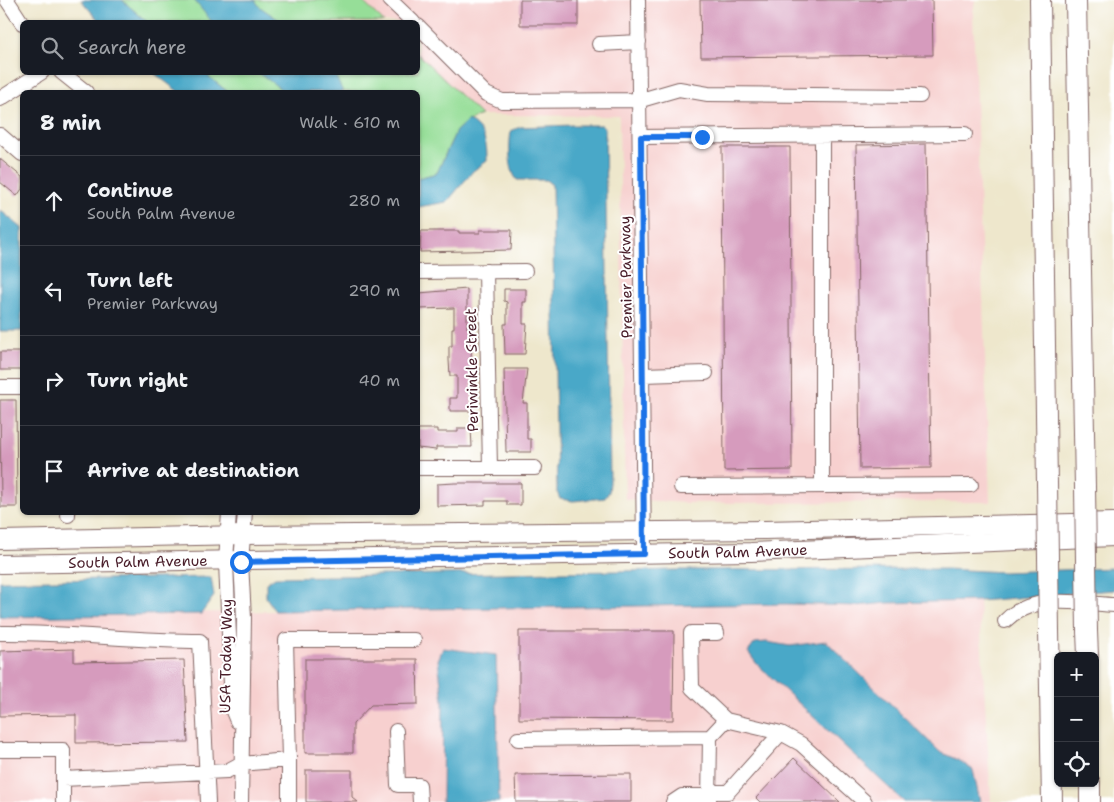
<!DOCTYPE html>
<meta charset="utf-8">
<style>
body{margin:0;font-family:"Shantell Sans",sans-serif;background:#242831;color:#f1f3f6}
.controls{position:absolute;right:15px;bottom:15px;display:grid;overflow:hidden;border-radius:8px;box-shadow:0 1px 4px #0004}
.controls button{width:45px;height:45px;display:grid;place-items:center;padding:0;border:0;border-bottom:1px solid #363941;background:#171b24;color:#f1f3f6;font:25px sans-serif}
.stop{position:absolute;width:15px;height:15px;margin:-11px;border:4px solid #1a73e8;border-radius:50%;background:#fff}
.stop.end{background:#1a73e8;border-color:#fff;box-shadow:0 1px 5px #0008}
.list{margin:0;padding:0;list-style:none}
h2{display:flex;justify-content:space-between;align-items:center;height:65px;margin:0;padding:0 20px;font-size:21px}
h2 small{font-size:16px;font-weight:400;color:#9ea1a6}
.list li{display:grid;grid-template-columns:32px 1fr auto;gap:15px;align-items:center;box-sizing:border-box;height:90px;padding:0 20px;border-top:1px solid #363941}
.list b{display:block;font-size:19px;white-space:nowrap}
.list p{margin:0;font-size:16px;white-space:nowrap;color:#9ea1a6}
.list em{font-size:16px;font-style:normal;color:#9ea1a6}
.icon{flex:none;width:28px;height:28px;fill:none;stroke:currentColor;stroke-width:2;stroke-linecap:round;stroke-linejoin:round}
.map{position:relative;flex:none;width:1114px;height:802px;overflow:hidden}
.search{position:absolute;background:#171b24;box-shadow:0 1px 4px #0004;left:20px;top:20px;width:400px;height:55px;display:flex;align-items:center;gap:12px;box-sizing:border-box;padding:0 18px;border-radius:8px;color:#9ea1a6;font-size:19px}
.panel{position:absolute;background:#171b24;box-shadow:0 1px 4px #0004;left:20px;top:90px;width:400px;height:425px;border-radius:8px}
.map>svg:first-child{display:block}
.built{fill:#f7d0cf}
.green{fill:#96de98;stroke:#707e62}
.water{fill:#4aa8c8;stroke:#4a647a}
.building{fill:#d69bbd}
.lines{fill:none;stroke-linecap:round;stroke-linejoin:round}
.minor-casing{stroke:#836563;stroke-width:16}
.major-casing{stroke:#836563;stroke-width:20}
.highway-casing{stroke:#836563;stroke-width:22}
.minor{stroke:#fff;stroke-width:14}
.major{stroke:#fff;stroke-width:18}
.highway{stroke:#fff;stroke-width:20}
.highway-bridge-casing{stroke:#836563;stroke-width:22;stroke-linecap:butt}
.highway-bridge{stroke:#fff;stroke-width:20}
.route{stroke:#1a73e8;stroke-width:6}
.labels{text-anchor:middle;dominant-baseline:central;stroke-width:4;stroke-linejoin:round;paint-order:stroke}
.street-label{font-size:15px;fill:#4a1f2b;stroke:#fff}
</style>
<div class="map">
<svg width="1114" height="802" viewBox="0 0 1114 802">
<rect width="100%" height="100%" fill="#fff"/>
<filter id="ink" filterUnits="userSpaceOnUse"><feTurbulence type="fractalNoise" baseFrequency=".02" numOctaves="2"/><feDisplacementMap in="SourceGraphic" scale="10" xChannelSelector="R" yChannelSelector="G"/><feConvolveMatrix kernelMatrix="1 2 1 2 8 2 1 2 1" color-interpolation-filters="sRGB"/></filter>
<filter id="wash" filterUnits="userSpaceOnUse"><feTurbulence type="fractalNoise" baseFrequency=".0096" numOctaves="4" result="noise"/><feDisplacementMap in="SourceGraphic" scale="20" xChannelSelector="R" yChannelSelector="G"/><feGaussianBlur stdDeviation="1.12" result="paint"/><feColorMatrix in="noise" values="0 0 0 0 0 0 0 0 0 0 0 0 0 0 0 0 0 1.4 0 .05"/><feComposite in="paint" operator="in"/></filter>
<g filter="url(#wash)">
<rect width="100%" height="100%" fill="#eee7cc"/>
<path class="built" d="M361 0H975L973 13 990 502 686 503 625 499 619 116 481 115 418 54V22H384Z
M979 601 991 802H0V617L275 611 787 604 856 606 888 603Z"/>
<path class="green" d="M122 0H361L384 22H147Z
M418 54 481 115C452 126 450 147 437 173L418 178V92H228L204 73 418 72Z"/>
<path class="water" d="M81 0H122L147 22H100Z
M194 0H255L260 7 282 22H212Z
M154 73H204L228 92H179Z
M259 73H334L343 92H285Z
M468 120C485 131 487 142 487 161L473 171 447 202 418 207V178L437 173 456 131Z
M574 125H602L605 129 610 482 609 492 605 498 573 501 560 499 557 492 552 185 546 180H517C508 169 509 145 511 131L520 127Z
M0 210 22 228V331H0Z
M1114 568V590L979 601 888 603 856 606 787 604 275 611 266 597V583L275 577 674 570 946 569 1003 572Z
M211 577 214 596 201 614 0 617V581Z
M826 641 940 752 960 761 973 770 980 802H904L756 663 748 652 755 643 767 642 790 646Z
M443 648 496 655 499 802H442L443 701 438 660Z"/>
<g id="blocks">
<path class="building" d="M520 0H578V25H520Z
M700 0H932L933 55 701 57Z
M926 144 931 468 860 469 856 145Z
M722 147H790L792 470 724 471Z
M0 159 22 177V189L17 196 0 182Z
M480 230H512L511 250 420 252 421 231H459V233H480Z
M467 289V328H471L472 411H450V398H457V376H450L449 360V346H452V328H454V308L419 309V293Z
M504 289H526V302H523V324H527L525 354H505L504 324H507V302L504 301Z
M0 352H22V370H0Z
M504 369H527L523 403H527V439H531V452H506Z
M0 400H16L17 507H1Z
M458 428H471L472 447H436V450L418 448V429H437V432H458Z
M455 483H521V505H507V501H485V505L437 506V484Z
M519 631H674L673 720 519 719Z
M74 649V662L184 660 188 742 76 743V715L0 716V651Z
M305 659H417L418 704 371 705 353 724V753H305Z
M794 758 840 802H760L756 798Z
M306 770H352V797L358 802H306Z
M631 774V802H516L515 775Z"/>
</g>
</g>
<g filter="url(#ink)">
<use href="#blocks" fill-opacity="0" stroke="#836563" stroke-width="1"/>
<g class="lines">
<g class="minor-casing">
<path id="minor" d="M7 0 22 23
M390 0 413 22
M638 0 644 554
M418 26 486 94 502 101 641 100 679 89 708 94 920 96
M599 44 639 42
M61 72 86 92
M0 99 42 72
M0 135 22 154
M822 136V486
M641 137 965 134
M486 271 490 468
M418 272 525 271
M643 375 706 373
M0 387H22
M418 468H535
M681 487 971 485
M68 512V515
M229 512 226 562 232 709 237 721
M1005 621C1032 593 1079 603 1114 605
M0 633C67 632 133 641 200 641L208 802
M717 633H691L692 688 726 720 781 733 801 744 865 802
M396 731 398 785H419L420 802
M518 739 710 737
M0 750H63V802
M63 779 227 771 240 764 289 760 286 640H414
M709 792H728L781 733
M241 802 244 618 241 562 245 512
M289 802V760
M673 802 682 796H709
M709 802 710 737 726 720"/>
</g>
<g class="major-casing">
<g id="major">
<path d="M0 540 245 535 765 530 1114 522"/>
<path id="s1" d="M0 564 751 552 1114 537"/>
</g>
</g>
<g class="highway-casing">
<path id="highway" d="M1040 0 1047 483
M1076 0 1085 487
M1049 631 1052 802
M1087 631 1088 656
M1090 783V802"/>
</g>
<use href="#minor" class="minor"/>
<use href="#major" class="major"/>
<use href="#highway" class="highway"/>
<g class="highway-bridge-casing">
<path id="highway-bridge" d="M1047 483 1049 631
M1085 487 1087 631"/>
</g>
<use href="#highway-bridge" class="highway-bridge"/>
</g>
</g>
<g class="lines" filter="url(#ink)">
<path class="route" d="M241 562 644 554 641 137H702"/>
</g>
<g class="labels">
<g class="street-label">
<text transform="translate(626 277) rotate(-91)">Premier Parkway</text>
<text transform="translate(472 370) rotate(-91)">Periwinkle Street</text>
<text stroke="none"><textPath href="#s1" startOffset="738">South Palm Avenue</textPath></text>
<text stroke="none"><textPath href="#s1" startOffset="138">South Palm Avenue</textPath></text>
<text transform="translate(226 656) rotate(-89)">USA Today Way</text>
</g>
</g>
</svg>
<div class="controls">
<button>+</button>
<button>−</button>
<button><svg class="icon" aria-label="locate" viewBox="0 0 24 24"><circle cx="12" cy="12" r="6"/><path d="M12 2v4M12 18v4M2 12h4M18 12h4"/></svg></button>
</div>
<div class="stop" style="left:241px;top:562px"></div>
<div class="stop end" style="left:702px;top:137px"></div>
<div class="search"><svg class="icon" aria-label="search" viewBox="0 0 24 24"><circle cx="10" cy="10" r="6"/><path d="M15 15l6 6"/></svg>Search here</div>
<section class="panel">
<h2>8 min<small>Walk · 610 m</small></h2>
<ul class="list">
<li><svg class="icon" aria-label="ahead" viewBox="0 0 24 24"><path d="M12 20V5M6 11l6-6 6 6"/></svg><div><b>Continue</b><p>South Palm Avenue</p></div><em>280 m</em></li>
<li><svg class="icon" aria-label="left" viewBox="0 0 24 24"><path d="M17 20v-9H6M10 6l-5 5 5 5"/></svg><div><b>Turn left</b><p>Premier Parkway</p></div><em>290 m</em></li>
<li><svg class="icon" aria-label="right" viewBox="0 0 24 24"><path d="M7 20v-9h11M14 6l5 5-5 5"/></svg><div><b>Turn right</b></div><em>40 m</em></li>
<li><svg class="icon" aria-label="arrive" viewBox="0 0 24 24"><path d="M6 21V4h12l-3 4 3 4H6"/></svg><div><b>Arrive at destination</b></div></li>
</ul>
</section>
</div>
